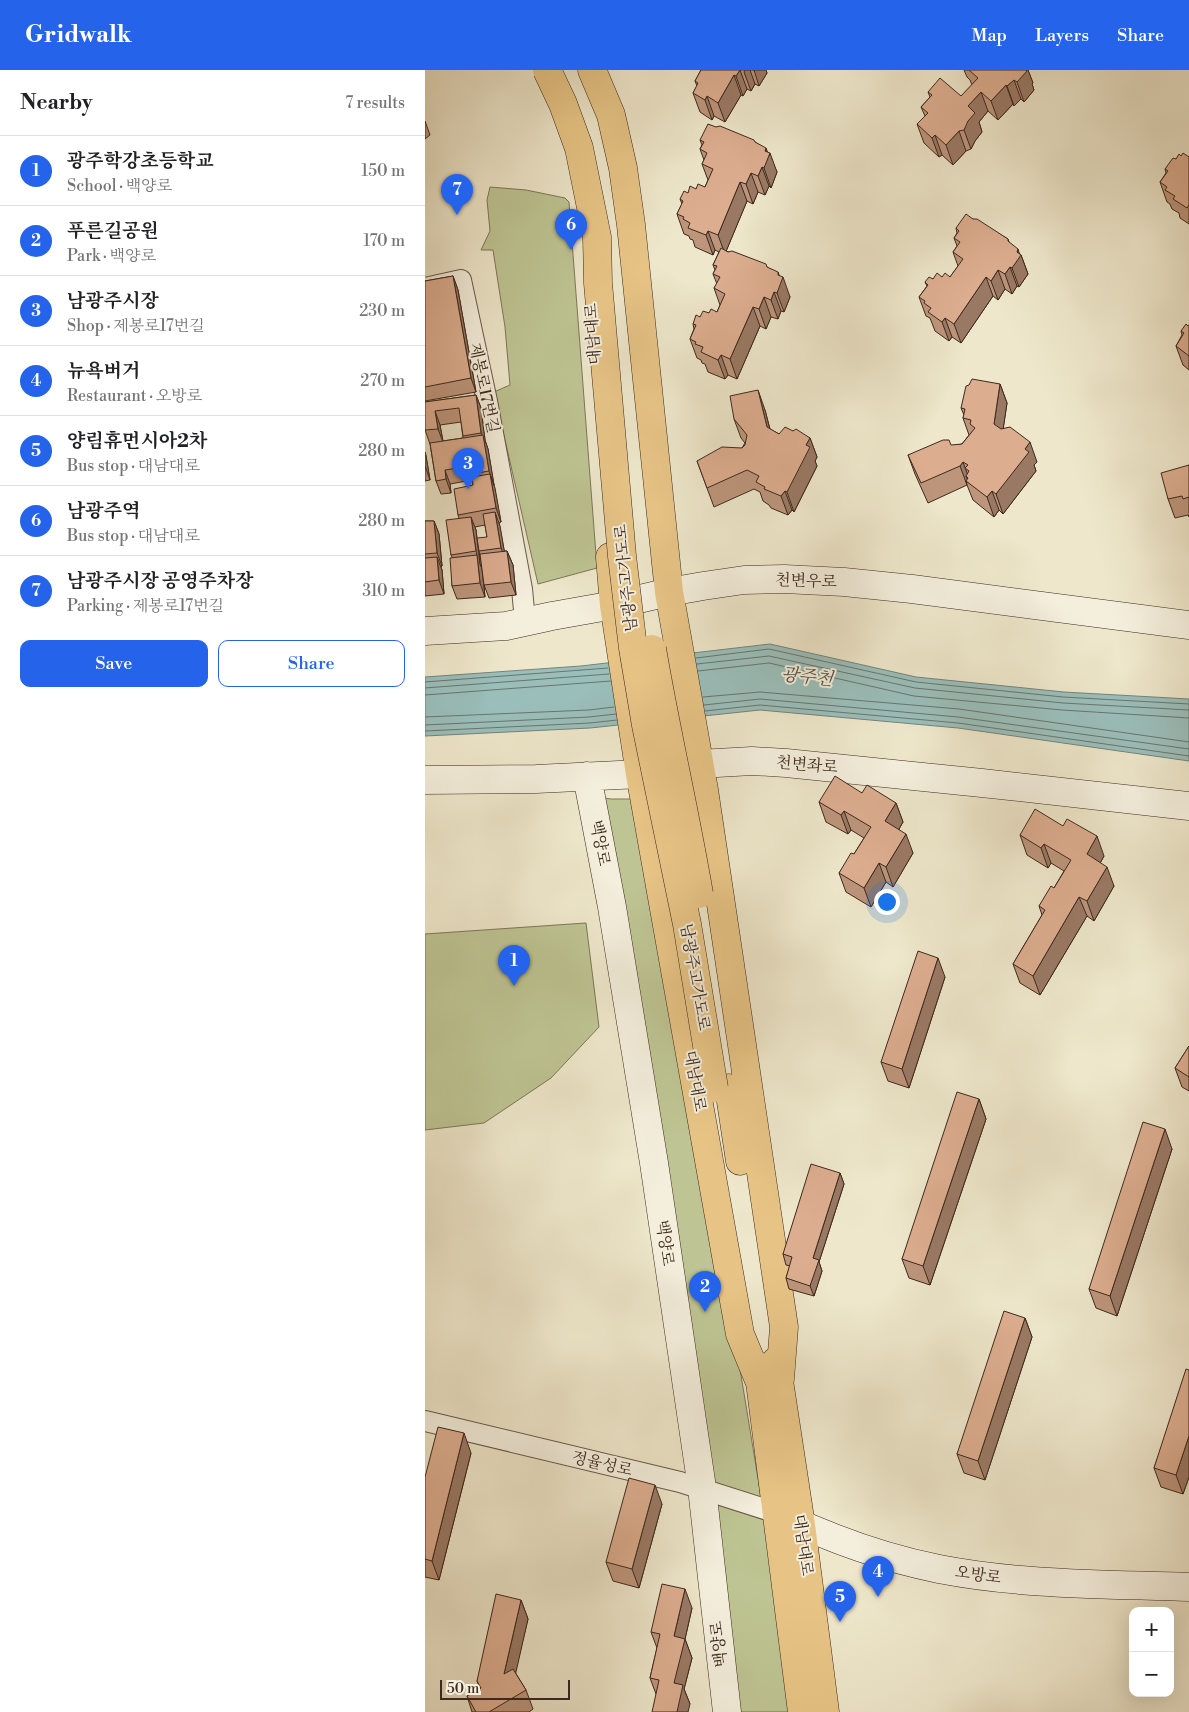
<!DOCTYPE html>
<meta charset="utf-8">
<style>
body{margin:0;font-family:"Libre Bodoni","Noto Serif KR",serif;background:#f2f2f2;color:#202124}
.controls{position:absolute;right:15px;bottom:15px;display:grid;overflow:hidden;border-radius:10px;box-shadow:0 5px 20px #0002}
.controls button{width:45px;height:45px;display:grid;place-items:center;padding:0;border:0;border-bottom:1px solid #e0e0e0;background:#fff;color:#202124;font:25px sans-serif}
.scale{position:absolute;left:15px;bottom:12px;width:130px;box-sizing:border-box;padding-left:5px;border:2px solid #3d291e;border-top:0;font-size:14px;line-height:18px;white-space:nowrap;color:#3d291e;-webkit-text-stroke:4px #f4efdd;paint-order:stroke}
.you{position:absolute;left:461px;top:831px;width:18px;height:18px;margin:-12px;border:4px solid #fff;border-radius:50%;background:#1a73e8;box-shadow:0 0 0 8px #1a73e833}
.badge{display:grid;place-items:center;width:32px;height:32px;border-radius:50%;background:#2563eb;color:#fff;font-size:16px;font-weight:700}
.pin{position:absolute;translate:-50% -41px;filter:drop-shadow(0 1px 2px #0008)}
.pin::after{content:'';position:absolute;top:26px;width:18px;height:15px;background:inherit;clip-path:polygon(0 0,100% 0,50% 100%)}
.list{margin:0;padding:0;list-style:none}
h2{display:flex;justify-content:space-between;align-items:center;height:65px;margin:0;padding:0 20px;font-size:21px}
h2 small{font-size:16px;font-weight:400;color:#757577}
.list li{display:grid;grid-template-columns:32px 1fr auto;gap:15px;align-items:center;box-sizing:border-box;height:70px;padding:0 20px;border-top:1px solid #e0e0e0}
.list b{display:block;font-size:19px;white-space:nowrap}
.list p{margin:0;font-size:16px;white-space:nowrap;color:#757577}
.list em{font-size:16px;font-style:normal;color:#757577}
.actions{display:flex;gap:10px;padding:15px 20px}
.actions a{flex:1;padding:11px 0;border:1px solid #2563eb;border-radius:10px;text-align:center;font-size:18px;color:#2563eb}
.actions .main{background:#2563eb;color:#fff}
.map{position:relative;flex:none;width:764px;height:1642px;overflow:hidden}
header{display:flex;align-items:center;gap:30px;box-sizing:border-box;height:70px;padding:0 25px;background:#2563eb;color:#fff}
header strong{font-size:24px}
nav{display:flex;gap:28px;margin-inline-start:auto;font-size:18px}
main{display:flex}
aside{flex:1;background:#fff}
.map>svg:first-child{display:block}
.green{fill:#bec493;stroke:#7e7658}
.water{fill:#9abfbb;stroke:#75837c}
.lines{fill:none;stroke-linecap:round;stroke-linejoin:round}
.shore{stroke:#6c746c;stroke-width:1}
.street-casing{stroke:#695849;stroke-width:22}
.secondary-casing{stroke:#3d291e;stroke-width:29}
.primary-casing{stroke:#3d291e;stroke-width:29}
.street{stroke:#f4efdd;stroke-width:20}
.secondary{stroke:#f4efdd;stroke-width:28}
.primary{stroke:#e7c486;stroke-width:28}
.primary-bridge-casing{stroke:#3d291e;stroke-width:29;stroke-linecap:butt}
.primary-bridge{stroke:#e7c486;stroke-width:28}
.wall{fill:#bd957b;stroke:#3d291e;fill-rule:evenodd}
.shaded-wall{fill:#9a7964;stroke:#3d291e}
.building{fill:#dcad8f;stroke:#3d291e}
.labels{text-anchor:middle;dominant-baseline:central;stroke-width:4;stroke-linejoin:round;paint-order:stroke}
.street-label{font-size:16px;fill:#3d291e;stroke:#f4efdd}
.water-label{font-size:18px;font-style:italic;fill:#544e45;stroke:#f4efdd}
</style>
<header>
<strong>Gridwalk</strong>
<nav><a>Map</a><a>Layers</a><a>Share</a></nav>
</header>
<main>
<aside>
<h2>Nearby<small>7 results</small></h2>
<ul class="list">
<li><span class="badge">1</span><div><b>광주학강초등학교</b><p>School · 백양로</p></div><em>150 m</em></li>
<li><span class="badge">2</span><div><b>푸른길공원</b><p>Park · 백양로</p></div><em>170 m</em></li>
<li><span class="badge">3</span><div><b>남광주시장</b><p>Shop · 제봉로17번길</p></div><em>230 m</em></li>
<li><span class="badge">4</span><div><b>뉴욕버거</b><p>Restaurant · 오방로</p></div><em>270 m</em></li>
<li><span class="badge">5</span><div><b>양림휴먼시아2차</b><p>Bus stop · 대남대로</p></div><em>280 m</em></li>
<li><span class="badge">6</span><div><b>남광주역</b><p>Bus stop · 대남대로</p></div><em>280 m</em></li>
<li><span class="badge">7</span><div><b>남광주시장 공영주차장</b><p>Parking · 제봉로17번길</p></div><em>310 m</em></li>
</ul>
<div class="actions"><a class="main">Save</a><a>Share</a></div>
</aside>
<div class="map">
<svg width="764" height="1642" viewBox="0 0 764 1642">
<rect width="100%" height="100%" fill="#eee7cb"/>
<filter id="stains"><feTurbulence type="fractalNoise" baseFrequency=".004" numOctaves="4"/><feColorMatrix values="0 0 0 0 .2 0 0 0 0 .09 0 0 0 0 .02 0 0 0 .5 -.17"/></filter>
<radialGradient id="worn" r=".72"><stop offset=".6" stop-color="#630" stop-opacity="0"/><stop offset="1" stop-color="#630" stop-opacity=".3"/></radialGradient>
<path class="green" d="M65 117 101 120 140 128 144 132 172 498 113 514 69 322 85 315 80 257 68 180H56L65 161 62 130Z
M166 726 186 729H209L281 1093 340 1451 365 1642H311Z
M161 853 174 957 126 1008 59 1053 0 1060V864Z"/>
<path class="water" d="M345 574 491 607 639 622 764 629V691L533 658 335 640 165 658 0 666V607L156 596Z"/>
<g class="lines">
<path class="shore" d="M271 588 344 579 491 612 638 627 764 634
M272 594 344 586 490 618 638 633 764 640
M273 601 344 593 489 626 637 640 764 648
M0 612 183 598
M0 618 184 604
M0 625 186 611
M278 627 335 622 534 639 764 672
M279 635 335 629 533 647 764 679
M280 641 335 635 533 653 764 686
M0 647 164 640 189 637
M0 655 164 647 191 644
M0 661 165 653 192 650"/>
<g class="street-casing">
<path id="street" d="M0 218 36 210 62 331 97 519 100 551
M0 1351 255 1412 352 1443"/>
</g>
<g class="secondary-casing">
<path id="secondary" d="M0 561 81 556 127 546 189 535 244 522 278 516 319 510 359 509 419 512 487 519 764 555
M162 706 187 837 229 1093 277 1418 302 1642
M0 710 111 709 215 704 274 694 327 691 361 693 557 713 764 736
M356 1445C406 1469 459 1488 514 1499 596 1515 681 1514 764 1517"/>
</g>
<g class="primary-casing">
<path id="primary" d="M167 0 186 45 198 98 206 155 244 522 279 720 359 1257 355 1309
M185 487 189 535 215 704 315 1264 336 1315
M304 1018 315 1091
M351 1291 376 1455 400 1642
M333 1296 377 1642"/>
</g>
<use href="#street" class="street"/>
<use href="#secondary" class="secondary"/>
<use href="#primary" class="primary"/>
<g class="primary-bridge-casing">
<path id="primary-bridge" d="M122 0 138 34 154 78 172 167 173 213 197 486 208 578 221 655 262 854 289 1018
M227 579C241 661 260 742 274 824"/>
</g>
<use href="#primary-bridge" class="primary-bridge"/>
</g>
<path class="wall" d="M276 0H341L342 3 334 16 330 14 326 21 322 19 318 26 316 25 300 52 289 46 287 50 275 42 268 23 272 16 270 11Z
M539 0H603L608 13 607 14 609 20 599 32 596 29 589 36 588 34 573 50 563 41 554 52 557 62 550 71 546 79 541 81 528 95 517 85 514 87 499 73 492 54 500 46 496 37 505 27 503 22 536 26 547 15 545 10 542 7Z
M0 51 5 65 0 69Z
M291 57 330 72 342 81 352 102 346 118 344 116 340 125 333 122 328 134 322 131 301 181 342 197 355 206 365 227 359 242 356 241 353 249 346 247 341 259 335 256 312 309 303 305 300 309 283 302 280 294 277 293 276 290 272 288 265 269 269 259 268 254 275 247 284 243 292 242 295 235 289 218 292 214 288 204 290 200 288 195 294 182 290 180 288 185 270 177 268 170 265 169 264 166 259 164 252 144 257 134 255 129 263 123 271 119 280 117 283 110 277 94 279 90 275 79 277 75 275 70Z
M756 86 764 87V154L755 148 754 143 747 139 745 134 742 132 735 112 741 103 740 99 751 89Z
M548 149 583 169 584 172 596 185 603 204 594 217 592 216 587 224 580 219 573 230 568 226 536 273 527 267 524 271 510 261 505 248 501 246 494 227 502 216 500 212 508 209 517 207H525L533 196 528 182 532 176 529 168 532 163 531 158Z
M28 206 33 220 51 322 0 331V211Z
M764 255V300L758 295 751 276 757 265 756 261Z
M575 314 582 333 578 359 612 392 609 395 611 401 578 444 574 440 569 447 548 430 542 415 503 433 490 404 483 385 537 374 544 365 538 348 539 345 536 338Z
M51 325 56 338 60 370 63 379 69 415 76 452 74 453 79 481H82L88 495 91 525 64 528 59 515 60 527 32 529 27 516V487L26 485 34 448 33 445 48 415 47 410 25 414 26 423 16 424 11 411 5 374 0 360V332ZM36 352 38 368 18 371 15 355ZM60 455 62 467 54 481 57 498 55 494 51 460 50 457Z
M340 340 345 359 354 364 368 361 385 368 392 387 390 391 392 396 369 442 367 440 363 445 346 438 344 435 338 431 335 422 329 419 289 437 272 391 317 378 320 373 316 368 309 349Z
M0 382 1 386 5 410 0 411Z
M764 395V447L763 445 750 448 743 429Z
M0 451H9L14 464 17 496 16 497 17 500 19 524 0 526Z
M437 723 471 733 478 752 474 759 488 783 468 817 461 812 446 837 421 822 414 803 429 784 439 768 426 760 423 764 401 752 394 732Z
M595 765 679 786 675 793 689 816 669 851 662 846 615 925 595 913 588 894 617 845 614 836 629 818 639 801 626 793 623 798 602 785Z
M520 907 484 1018 463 1011 456 992Z
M764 976V1021L757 1017 750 998Z
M554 1029 561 1049 505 1215 484 1208 477 1189Z
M747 1079 692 1246 671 1238 664 1219Z
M415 1103 419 1114 394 1192 397 1201 389 1226 364 1219 361 1208 365 1196 361 1195 358 1184Z
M600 1248 607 1267 560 1410 539 1403 532 1384Z
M764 1300V1407L758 1424 736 1417 729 1398Z
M46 1383 14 1510 0 1507V1407Z
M237 1434 214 1518 188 1511 181 1492Z
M96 1530 103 1549 90 1602 101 1620 108 1639 104 1642H47L42 1626 55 1619 52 1611Z
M267 1538 260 1569 267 1588 259 1619 265 1634 231 1624 225 1608 232 1578 226 1562Z"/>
<path class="shaded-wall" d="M315 0 322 19 318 26 311 6Z
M320 0H325L330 14 326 21 319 2Z
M329 0H341L342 3 334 16Z
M599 0H603L608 13 607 14 609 20 599 32 592 12Z
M309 5 316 25 300 52 293 33Z
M589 10 596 29 589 36 582 16Z
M581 15 588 34 573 50 566 31Z
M556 22 563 41 554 52 557 62 550 71 546 79 539 60 543 36Z
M282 26 289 46 287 50 280 30Z
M534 61 541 81 528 95 521 75Z
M510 65 517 85 514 87 507 68Z
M341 78 344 86 345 83 352 102 346 118 339 98Z
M337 97 344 116 340 125 333 106Z
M326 103 333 122 328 134 321 114Z
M315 112 322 131 300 184 293 165Z
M283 161 290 180 288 185 281 165Z
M593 179 595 186 596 185 603 204 594 217 587 198Z
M585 197 592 216 587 224 580 204Z
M573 200 580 219 573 230 566 211Z
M353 202 356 210 358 207 365 227 359 242 352 223Z
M28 206 33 220 51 322 46 308Z
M561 207 568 226 536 273 529 254Z
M349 222 356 241 353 249 346 230Z
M339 227 346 247 341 259 334 239Z
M328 237 335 256 312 309 305 289Z
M520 248 527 267 524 271 517 252Z
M296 285 303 305 300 309 293 290Z
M575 314 582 333 576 374 569 354Z
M333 320 340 340 349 376 342 357Z
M51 325 56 338 60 370 63 379 69 415 64 401 59 372 56 363Z
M10 341 15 355 18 372 13 359Z
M385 368 392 387 390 391 392 396 369 442 362 422 381 375Z
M605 372 612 392 609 395 611 401 578 444 571 424 600 379Z
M0 382 1 386 5 410 0 396Z
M538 392 545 411 541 406 544 413 541 411 542 415 535 396Z
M20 400 25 414 26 423 21 409Z
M65 404 70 418 76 452 71 438Z
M360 421 367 440 363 445 356 426Z
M567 421 574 440 569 447 562 427Z
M70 442 75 456 81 491 76 478Z
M46 447 51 460 55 494 57 499 60 527 55 513 52 486 51 481Z
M9 451 14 464 17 496 12 483Z
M82 481 88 495 91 525 86 512Z
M12 487 17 500 19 524 14 510Z
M471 733 478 752 467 771 460 751Z
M419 741 426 760 423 764 416 745Z
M481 764 488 783 468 817 461 797Z
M672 766 679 786 669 804 662 784Z
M619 774 626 793 623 798 616 778Z
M454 793 461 812 446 837 439 818Z
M682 797 689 816 669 851 662 831Z
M654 827 662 846 615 925 608 906Z
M513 888 520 907 484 1018 477 999Z
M554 1029 561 1049 505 1215 498 1196Z
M740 1059 747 1079 692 1246 685 1226Z
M415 1103 419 1114 394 1192 397 1201 389 1226 385 1216 388 1188Z
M600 1248 607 1267 560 1410 553 1391Z
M39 1363 46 1383 14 1510 7 1491Z
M764 1366V1407L758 1424 751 1405Z
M230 1415 237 1434 214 1518 207 1499Z
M260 1519 267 1538 260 1569 267 1588 259 1619 265 1634 263 1642H252L249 1613V1566Z
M96 1530 103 1549 86 1624 79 1604Z"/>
<path class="building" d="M276 0H315L311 6 309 5 293 33 282 26 280 30 268 23 273 13 270 11Z
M544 0H601L602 1 592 12 589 10 582 16 581 15 566 31 556 22 543 36 550 43 543 51 539 60 534 61 521 75 510 65 507 68 492 54 503 43 496 37 507 25 503 22 515 8 536 26 553 8Z
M283 54 291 57 295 56 329 70 330 72 341 78 340 81 345 83 339 98 337 97 333 106 326 103 321 114 315 112 293 165 283 161 281 165 263 158 265 153 258 149 259 147 252 144 258 131 255 129 259 121 263 123 265 116 271 119 273 114 280 117 288 99 277 94 282 83 275 79 279 72 275 70Z
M758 83 764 87V135L762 138 748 129 750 126 740 120 742 117 735 112 743 101 740 99 748 88 751 89 754 84 756 86Z
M541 144 548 149H552L583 169V171L593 179 592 182 596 185 587 198 585 197 580 204 573 200 566 211 561 207 529 254 520 248 517 252 503 242 506 238 499 233 500 231 494 227 503 215 500 212 504 207 508 209 512 203 517 207 520 203 525 207 538 189 528 182 535 172 529 168 534 161 531 158Z
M296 178 303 182 307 181 341 194 342 197 353 202V205L358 207 352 223 349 222 346 230 339 227 334 239 328 237 305 289 296 285 293 290 276 282 278 277 270 274 271 272 265 269 271 255 268 254 271 245 275 247 278 241 284 243 286 239 292 242 300 224 289 218 295 207 288 204 292 196 288 195Z
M28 206 46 308 0 317V211Z
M761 254 763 256 764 255V286L751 276 759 263 756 261Z
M547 309 575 314 569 354 576 359 585 357 605 372 600 379 604 382 571 424 567 421 562 427 541 411 543 408 541 406 544 401 540 398 543 395 538 392 535 396 496 413 483 385 518 370H524L526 375 537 374 550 358 545 354 546 350 538 348 540 339 536 338 541 316 544 315Z
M333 320 342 357 354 364 360 357 368 361 371 359 385 368 381 375 385 377 362 422 360 421 356 426 339 419 340 417 331 412 334 406 322 400 282 418 272 391 297 377 317 378 320 375 322 365 309 349 305 326Z
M51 325 56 363 38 366 34 338 10 341 13 359 0 360V332Z
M58 365 64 401 47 404 46 396 20 400 21 409 11 411 5 373Z
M764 395V427L758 429 757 426 743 429 736 403Z
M65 404 71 438 33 445 29 419 48 415 47 407Z
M70 442 76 478 54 481 52 468 62 467 58 444Z
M46 447 51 481 26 485 21 450Z
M0 451H9L12 483 0 484Z
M82 481 86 512 59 515 55 484Z
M52 485 55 513 27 516 25 488Z
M12 487 14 510 0 512V488Z
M410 706 437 723 442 715 471 733 460 751 481 764 461 797 454 793 439 818 414 803 426 783 429 784 446 757 419 741 416 745 394 732Z
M610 739 638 756 642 749 672 766 662 784 682 797 662 831 654 827 608 906 588 894 620 840 614 836 626 816 629 818 646 790 619 774 616 778 595 765Z
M493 881 513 888 477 999 456 992Z
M764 976V1007L750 998Z
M532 1022 554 1029 498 1196 477 1189Z
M718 1052 740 1059 685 1226 664 1219Z
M386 1094 415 1103 388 1188 394 1190 385 1216 361 1208 367 1187 358 1184Z
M579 1241 600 1248 553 1391 532 1384Z
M761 1299 764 1300V1366L751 1405 729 1398Z
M13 1357 39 1363 7 1491 0 1489V1407Z
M204 1408 230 1415 207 1499 181 1492Z
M237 1514 260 1519 249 1566 260 1569 249 1613 258 1615 252 1642H227L234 1610 225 1608 235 1564 226 1562Z
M71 1524 96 1530 79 1604 88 1599 101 1620 64 1642H51L42 1626 56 1618 52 1611Z"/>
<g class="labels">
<g class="street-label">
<text transform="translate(168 264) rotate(-94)">대남대로</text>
<text transform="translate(59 318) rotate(78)">제봉로17번길</text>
<text transform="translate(201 508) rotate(-96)">남광주고가도로</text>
<text transform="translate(381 511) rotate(2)">천변우로</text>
<text transform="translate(382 695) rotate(5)">천변좌로</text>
<text transform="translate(175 773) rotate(79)">백양로</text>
<text transform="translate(270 907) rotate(80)">남광주고가도로</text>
<text transform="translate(270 1011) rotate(80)">대남대로</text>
<text transform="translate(240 1173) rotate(82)">백양로</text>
<text transform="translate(177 1394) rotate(13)">정율성로</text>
<text transform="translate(378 1475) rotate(82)">대남대로</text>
<text transform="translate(553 1505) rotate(8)">오방로</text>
<text transform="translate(294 1574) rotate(-97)">백양로</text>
</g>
<g class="water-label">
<text transform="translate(382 607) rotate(6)">광주천</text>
</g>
</g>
<rect width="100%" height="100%" filter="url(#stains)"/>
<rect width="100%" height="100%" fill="url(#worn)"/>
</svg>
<div class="controls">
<button>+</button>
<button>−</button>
</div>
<div class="scale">50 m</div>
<div class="you"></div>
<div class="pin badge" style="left:89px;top:916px">1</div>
<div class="pin badge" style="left:280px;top:1242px">2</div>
<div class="pin badge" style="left:43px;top:419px">3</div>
<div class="pin badge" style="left:453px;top:1527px">4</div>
<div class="pin badge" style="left:415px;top:1552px">5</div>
<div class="pin badge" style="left:146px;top:180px">6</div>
<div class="pin badge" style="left:32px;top:145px">7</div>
</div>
</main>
